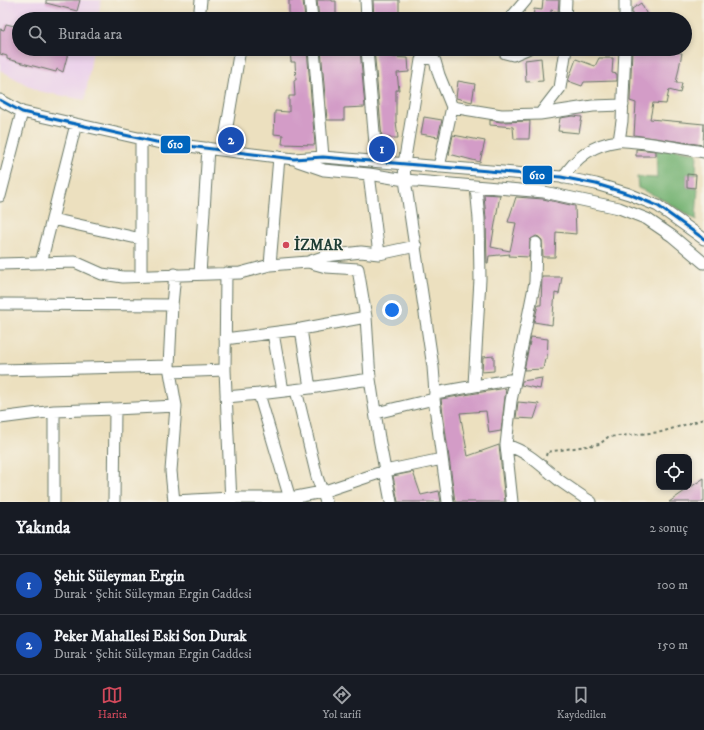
<!DOCTYPE html>
<html lang="tr">
<meta charset="utf-8">
<style>
body{margin:0;font-family:"IM FELL DW Pica",serif;background:#242831;color:#f1f3f6}
.controls{position:absolute;right:12px;bottom:12px;display:grid;overflow:hidden;border-radius:8px;box-shadow:0 2px 6px #0003}
.controls button{width:36px;height:36px;display:grid;place-items:center;padding:0;border:0;border-bottom:1px solid #363941;background:#171b24;color:#f1f3f6;font:20px sans-serif}
.you{position:absolute;left:392px;top:310px;width:14px;height:14px;margin:-10px;border:3px solid #fff;border-radius:50%;background:#1a73e8;box-shadow:0 0 0 6px #1a73e833}
.badge{display:grid;place-items:center;width:26px;height:26px;border-radius:50%;background:#d1495b;color:#fff;font-size:13px;font-weight:700}
.pin{position:absolute;translate:-50% -50%;border:2px solid #fff;box-shadow:0 1px 4px #0006}
.list{margin:0;padding:0;list-style:none}
h2{display:flex;justify-content:space-between;align-items:center;height:52px;margin:0;padding:0 16px;font-size:17px}
h2 small{font-size:13px;font-weight:400;color:#9ea1a6}
.list li{display:grid;grid-template-columns:26px 1fr auto;gap:12px;align-items:center;box-sizing:border-box;height:60px;padding:0 16px;border-top:1px solid #363941}
.list b{display:block;font-size:15px;white-space:nowrap}
.list p{margin:0;font-size:13px;white-space:nowrap;color:#9ea1a6}
.list em{font-size:13px;font-style:normal;color:#9ea1a6}
.icon{flex:none;width:22px;height:22px;fill:none;stroke:currentColor;stroke-width:2;stroke-linecap:round;stroke-linejoin:round}
.map{position:relative;flex:none;width:704px;height:502px;overflow:hidden}
.search{position:absolute;background:#171b24;box-shadow:0 2px 6px #0003;left:12px;right:12px;top:12px;height:44px;display:flex;align-items:center;gap:10px;box-sizing:border-box;padding:0 14px;border-radius:22px;color:#9ea1a6;font-size:15px}
.sheet{height:172px;background:#171b24}
nav{display:flex;justify-content:space-around;align-items:center;box-sizing:border-box;height:56px;border-top:1px solid #363941;background:#171b24;font-size:11px;color:#9ea1a6}
nav a{display:grid;justify-items:center;gap:2px}
nav .on{color:#d1495b}
.map>svg:first-child{display:block}
.built{fill:#ebd1eb}
.forest{fill:#77b474;stroke:#4b7854}
.building{fill:#d39cc7}
.lines{fill:none;stroke-linecap:round;stroke-linejoin:round}
.minor-casing{stroke:#677665;stroke-width:13}
.path{stroke:#677665;stroke-width:2;stroke-dasharray:3 3;stroke-linecap:butt}
.minor{stroke:#fff;stroke-width:11}
.bus-1-casing{stroke:#f7f3e8;stroke-width:6}
.bus-1{stroke:#0065bd;stroke-width:3}
.poi-dot{fill:#d1495b;stroke:#f7f3e8;stroke-width:1.5}
.labels{text-anchor:middle;dominant-baseline:central;stroke-width:3;stroke-linejoin:round;paint-order:stroke}
.poi-label{font-size:15px;font-weight:bold;fill:#1f3d34;stroke:#f7f3e8;text-anchor:start}
.line-badge{stroke:#f7f3e8;stroke-width:1.5}
.badge-label{font-size:11px;text-anchor:middle;font-weight:bold;fill:#fff}
</style>
<div class="map">
<svg width="704" height="502" viewBox="0 0 704 502">
<rect width="100%" height="100%" fill="#f7f3e8"/>
<filter id="ink" filterUnits="userSpaceOnUse"><feTurbulence type="fractalNoise" baseFrequency=".025" numOctaves="2"/><feDisplacementMap in="SourceGraphic" scale="8" xChannelSelector="R" yChannelSelector="G"/><feConvolveMatrix kernelMatrix="1 2 1 2 8 2 1 2 1" color-interpolation-filters="sRGB"/></filter>
<filter id="wash" filterUnits="userSpaceOnUse"><feTurbulence type="fractalNoise" baseFrequency=".012" numOctaves="4" result="noise"/><feDisplacementMap in="SourceGraphic" scale="16" xChannelSelector="R" yChannelSelector="G"/><feGaussianBlur stdDeviation="0.9" result="paint"/><feColorMatrix in="noise" values="0 0 0 0 0 0 0 0 0 0 0 0 0 0 0 0 0 1.4 0 .05"/><feComposite in="paint" operator="in"/></filter>
<g filter="url(#wash)">
<rect width="100%" height="100%" fill="#ece0bf"/>
<path class="built" d="M0 0H101L98 19H19V49H93L85 100 38 91 0 70Z"/>
<path class="forest" d="M656 146 697 153 696 175 687 174V187L698 188 696 220 660 198 638 188 637 177 657 178Z"/>
<g id="blocks">
<path class="building" d="M46 0H80L77 11 46 3Z
M289 0H303L305 19H289Z
M317 0H332V1H336V19H319Z
M373 0H399V13H392V19H374Z
M543 0H559L558 12 551 10V19H533L534 9 542 10Z
M641 3 649 19H632V9Z
M6 24 19 27V49H69L63 72 57 69 56 72 7 59V56L0 54V29L4 30Z
M290 49H307L315 145 282 144 283 135 274 134 275 111 289 112V96H295L294 80H296L295 62H291Z
M321 49H360L365 107 344 108V120H327Z
M374 49H393V57L408 58 409 72 397 73 399 90H396V121L398 138H382Z
M632 49H673L672 52 682 53 676 83H682L680 93 669 90 666 104 653 103 650 119 704 124 703 145 634 135 636 103 630 101Z
M541 58 543 81 526 82 525 60Z
M599 58H613L612 73 617 74V81L584 82 582 86 568 81 576 59 595 66Z
M458 81 475 84 472 102 456 98Z
M573 116 582 117 579 133 558 131 560 118Z
M424 117 442 120 438 137 421 134Z
M490 120 501 122 530 121 529 139H514L513 127 490 125Z
M453 135 485 141 480 162 449 154Z
M636 149 656 151V156H636Z
M687 174 696 175 695 188 687 187Z
M484 194 500 195 491 247 510 251 516 223 508 222 516 197 543 199 575 206 576 234 556 232 555 257H543L542 240 539 237 536 236 530 240 529 257 509 256 510 254 489 256 488 263H487L486 219Z
M542 277H562L559 294 555 293 552 325 534 322 538 305H541Z
M531 337 548 339 547 359H545L543 369 524 370Z
M494 356V371L482 372 483 357Z
M542 378 540 389 521 385 522 381Z
M506 388 501 431 489 433 486 411 460 413 468 456 499 445 505 502H455L441 399Z
M518 402 539 404 534 419 516 418Z
M413 472 421 495 439 491 441 502H398L393 476Z
M704 478V502H669L682 493Z"/>
</g>
</g>
<g filter="url(#ink)">
<use href="#blocks" fill-opacity="0" stroke="#677665" stroke-width="1"/>
<g class="lines">
<g class="minor-casing">
<path id="minor" d="M310 0 312 19
M366 0 367 19
M625 0V19
M199 19 201 0
M510 19 526 0
M565 19 566 0
M314 49 323 157
M367 49 375 144 373 161
M503 49 505 53 513 55 527 49
M0 100 22 112 156 142 294 159 323 157 561 177 596 184 629 194 658 206 704 239
M540 114 560 88 566 49
M141 138V276
M619 141 622 121 625 49
M223 150 240 49
M298 161 324 170 369 174 405 180 544 192 619 208 647 219 672 236 704 263
M439 167 452 107
M369 174 379 254
M563 178C575 158 594 144 618 141 624 140 630 142 636 142 659 144 681 149 704 152
M0 196 22 112
M52 219 141 239
M308 262 326 267 358 269 366 317 370 379 379 438 391 502
M41 263 76 124
M0 264 75 262 102 274 123 277 240 273 270 265 308 262 326 256 361 252 379 254 416 246
M270 265 279 157
M226 273 225 370 231 502
M200 274 208 148
M0 304 172 305
M301 329 310 388
M273 333 283 391
M225 339 301 329 366 317
M0 370 169 366
M170 372 225 370
M474 385 480 279 479 219 476 187
M296 390 317 477 326 502
M435 393 515 379
M259 394 310 388 370 379
M226 397 259 394 291 502
M376 413 434 399
M0 418 54 411 115 409 176 406
M506 445C531 453 541 466 560 481 570 488 580 495 591 502
M174 501 231 498H291L322 492 385 471 442 459
M54 502V411
M114 502 115 409
M174 502 171 471 176 406 170 372 169 366 172 305 175 274
M448 502 434 399 435 393 433 367 405 180 404 164 421 60 428 57 435 61 439 75 452 107 501 115 540 114 593 106 623 105
M512 502 506 445 511 401 535 282 536 243"/>
</g>
<path class="path" d="M546 456 547 452 600 444 608 437 661 432 704 419"/>
<use href="#minor" class="minor"/>
<g class="bus-1-casing">
<path id="bus-1" d="M0 100 22 112 156 142 294 159 323 157 561 177 596 184 629 194 658 206 704 239"/>
</g>
<use href="#bus-1" class="bus-1"/>
</g>
</g>
<circle class="poi-dot" cx="286" cy="245" r="4"/>
<g class="labels">
<g class="poi-label">
<text x="294" y="245">İZMAR</text>
</g>
</g>
<g class="line-badge">
<rect x="160" y="135" width="31" height="19" rx="4" fill="#0065bd"/>
<rect x="522" y="165" width="31" height="20" rx="4" fill="#0065bd"/>
</g>
<g class="badge-label">
<text x="175" y="148">610</text>
<text x="537" y="179">610</text>
</g>
</svg>
<div class="controls">
<button><svg class="icon" aria-label="locate" viewBox="0 0 24 24"><circle cx="12" cy="12" r="6"/><path d="M12 2v4M12 18v4M2 12h4M18 12h4"/></svg></button>
</div>
<div class="you"></div>
<div class="pin badge" style="left:382px;top:149px;background:#1a4fb4">1</div>
<div class="pin badge" style="left:231px;top:140px;background:#1a4fb4">2</div>
<div class="search"><svg class="icon" aria-label="search" viewBox="0 0 24 24"><circle cx="10" cy="10" r="6"/><path d="M15 15l6 6"/></svg>Burada ara</div>
</div>
<section class="sheet">
<h2>Yakında<small>2 sonuç</small></h2>
<ul class="list">
<li><span class="badge" style="background:#1a4fb4">1</span><div><b>Şehit Süleyman Ergin</b><p>Durak · Şehit Süleyman Ergin Caddesi</p></div><em>100 m</em></li>
<li><span class="badge" style="background:#1a4fb4">2</span><div><b>Peker Mahallesi Eski Son Durak</b><p>Durak · Şehit Süleyman Ergin Caddesi</p></div><em>150 m</em></li>
</ul>
</section>
<nav>
<a class="on"><svg class="icon" aria-label="map" viewBox="0 0 24 24"><path d="M3 6l6-2 6 2 6-2v14l-6 2-6-2-6 2zM9 4v14M15 6v14"/></svg>Harita</a>
<a><svg class="icon" aria-label="directions" viewBox="0 0 24 24"><path d="M12 3l9 9-9 9-9-9zM9 14v-3h6M13 9l2 2-2 2"/></svg>Yol tarifi</a>
<a><svg class="icon" aria-label="saved" viewBox="0 0 24 24"><path d="M7 4h10v16l-5-4-5 4z"/></svg>Kaydedilen</a>
</nav>
